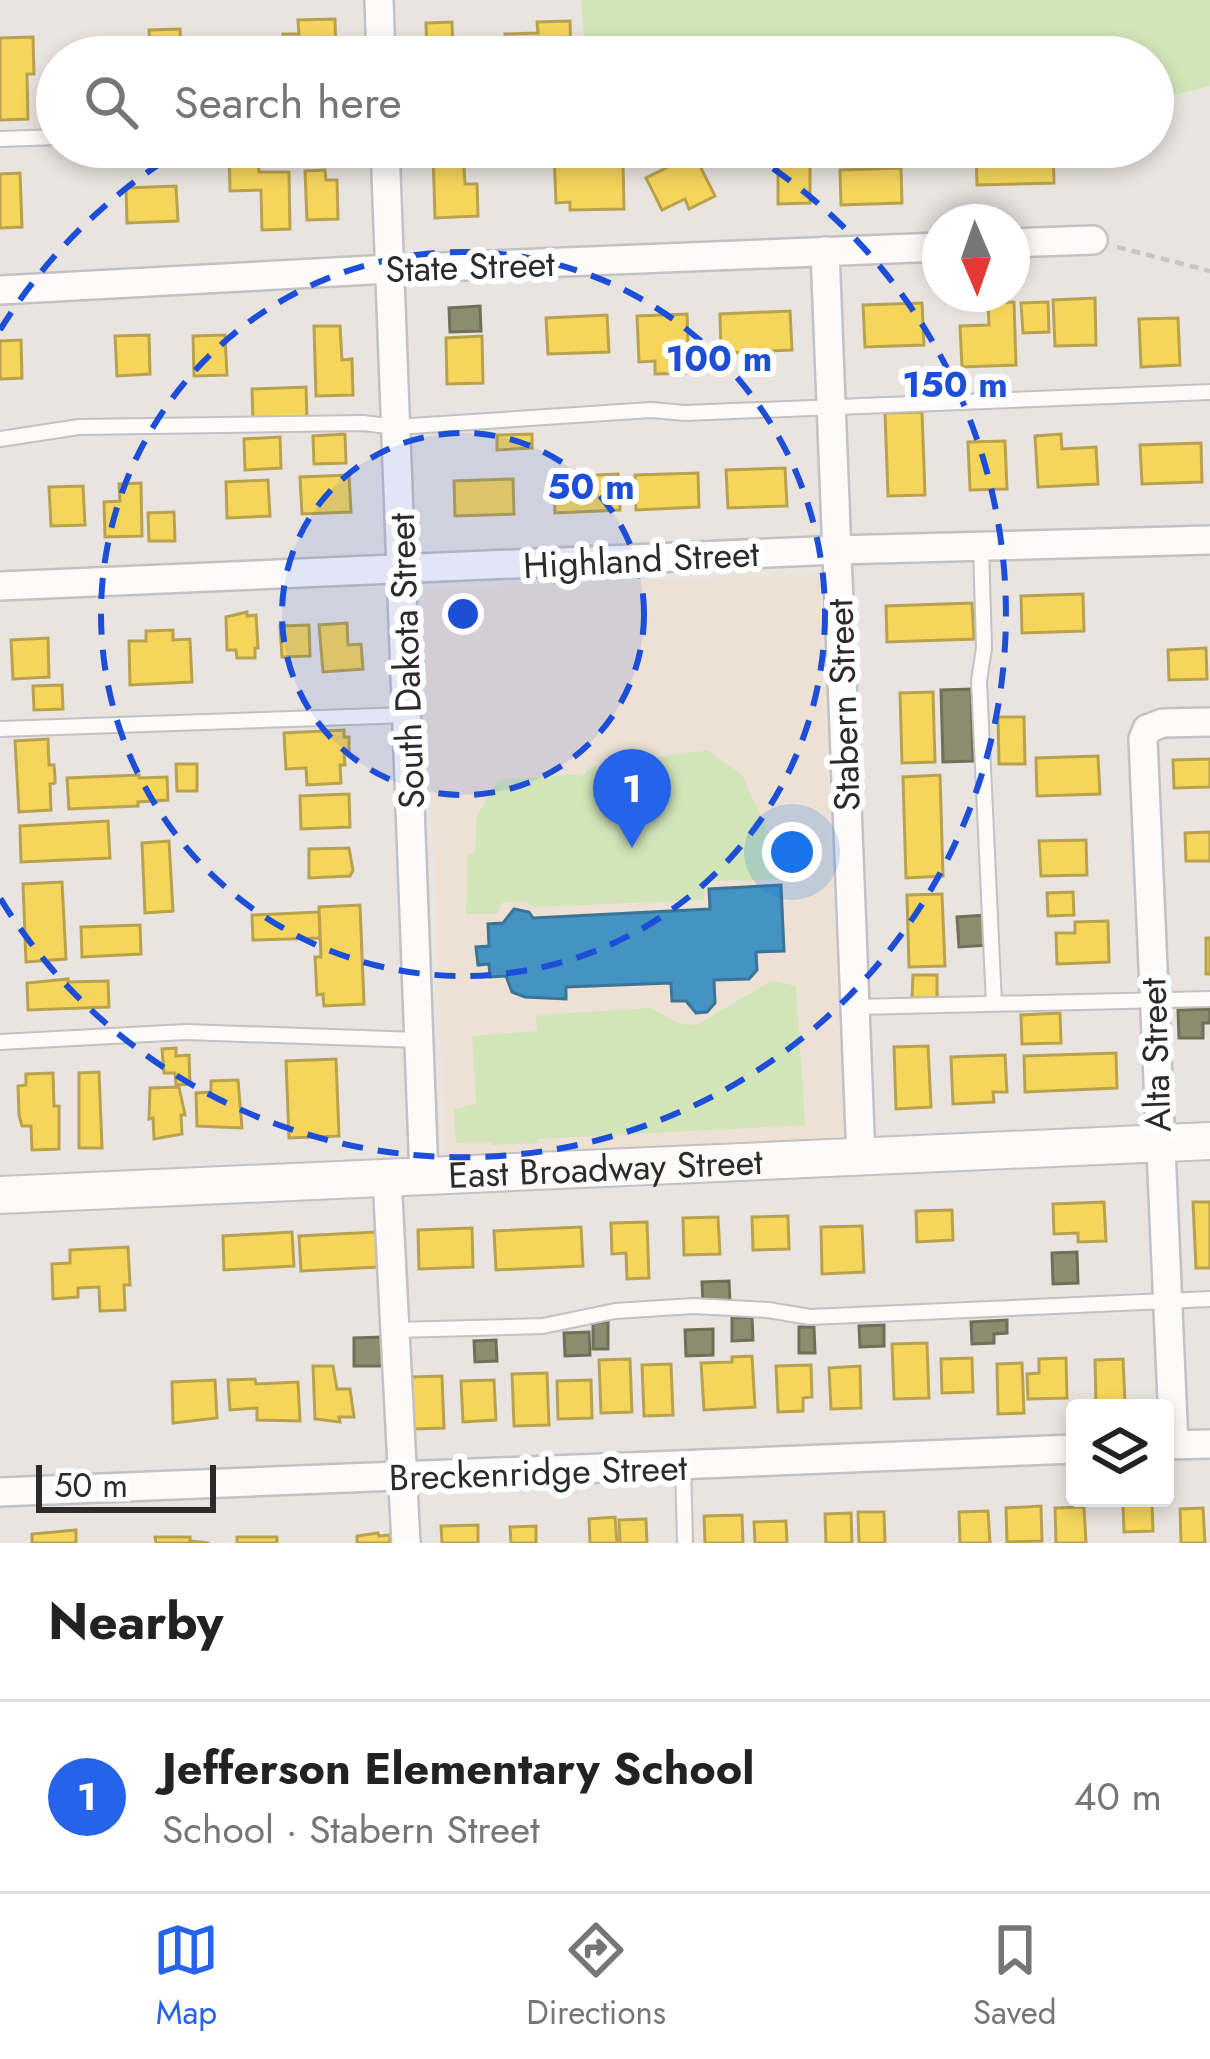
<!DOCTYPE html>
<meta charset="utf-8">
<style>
body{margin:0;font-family:Jost,sans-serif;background:#f2f2f2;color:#222}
.controls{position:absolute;right:36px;bottom:36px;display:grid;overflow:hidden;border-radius:12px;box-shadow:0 6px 18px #0003}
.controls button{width:108px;height:108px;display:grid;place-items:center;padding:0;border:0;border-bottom:3px solid #e0e0e0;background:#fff;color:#222;font:60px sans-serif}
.compass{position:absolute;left:922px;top:204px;width:108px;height:108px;border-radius:50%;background:#fff;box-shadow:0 6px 18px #0003;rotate:178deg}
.scale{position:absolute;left:36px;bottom:30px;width:180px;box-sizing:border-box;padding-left:12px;border:6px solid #2b2b2b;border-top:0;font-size:33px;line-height:42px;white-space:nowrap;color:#2b2b2b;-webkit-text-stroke:9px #fff;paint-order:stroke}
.you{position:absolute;left:792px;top:852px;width:42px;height:42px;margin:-30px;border:9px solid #fff;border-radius:50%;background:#1a73e8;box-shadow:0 0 0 18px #1a73e833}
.badge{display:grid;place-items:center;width:78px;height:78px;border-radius:50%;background:#2563eb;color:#fff;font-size:39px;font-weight:700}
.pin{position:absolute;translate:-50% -99px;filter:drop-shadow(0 3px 6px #0008)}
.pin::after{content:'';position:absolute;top:63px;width:42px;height:36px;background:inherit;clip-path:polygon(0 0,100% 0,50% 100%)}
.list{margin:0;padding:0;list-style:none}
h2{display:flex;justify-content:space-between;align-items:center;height:156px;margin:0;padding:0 48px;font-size:51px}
h2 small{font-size:39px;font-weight:400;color:#767676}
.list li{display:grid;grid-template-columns:78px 1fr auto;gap:36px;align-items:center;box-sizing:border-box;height:192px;padding:0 48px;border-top:3px solid #e0e0e0}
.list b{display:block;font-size:45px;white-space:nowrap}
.list p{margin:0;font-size:39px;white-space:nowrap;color:#767676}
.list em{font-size:39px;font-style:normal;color:#767676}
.icon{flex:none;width:66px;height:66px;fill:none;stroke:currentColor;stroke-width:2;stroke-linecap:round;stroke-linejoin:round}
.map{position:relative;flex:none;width:1210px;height:1543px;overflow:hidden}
.search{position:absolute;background:#fff;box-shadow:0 6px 18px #0003;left:36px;right:36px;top:36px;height:132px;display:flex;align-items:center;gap:30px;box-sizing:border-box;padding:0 42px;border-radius:66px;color:#767676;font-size:45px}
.sheet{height:348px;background:#fff}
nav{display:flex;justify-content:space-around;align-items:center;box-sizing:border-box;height:168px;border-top:3px solid #e0e0e0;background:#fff;font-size:33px;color:#767676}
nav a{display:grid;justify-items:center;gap:6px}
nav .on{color:#2563eb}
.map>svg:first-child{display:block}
.education{fill:#ece1d4}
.green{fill:#d1e5b8}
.homes{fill:#f6d55c;stroke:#b9a24d;stroke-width:3}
.schools{fill:#4393c3;stroke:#3c7495;stroke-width:3}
.industry{fill:#8c8c6e;stroke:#6f6f5a;stroke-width:3}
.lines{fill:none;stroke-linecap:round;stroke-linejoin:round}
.lane-casing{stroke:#c3c1c2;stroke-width:18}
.street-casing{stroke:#c3c1c2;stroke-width:32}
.secondary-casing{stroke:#c3c1c2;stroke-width:40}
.path{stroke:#c6c6c6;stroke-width:4.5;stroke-dasharray:9 6;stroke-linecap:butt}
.lane{stroke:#fcfbfa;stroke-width:14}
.street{stroke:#fcfbfa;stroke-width:27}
.secondary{stroke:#fcfbfa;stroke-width:36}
.ring{fill:none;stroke:#1d4ed8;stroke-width:6;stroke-dasharray:21 15}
.labels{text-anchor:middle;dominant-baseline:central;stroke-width:12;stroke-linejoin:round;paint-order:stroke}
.street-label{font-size:36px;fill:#2b2b2b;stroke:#fff}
.centre{fill:#1d4ed8;stroke:#fff;stroke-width:6}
.ring-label{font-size:36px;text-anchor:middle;font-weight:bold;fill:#1d4ed8;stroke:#fff;stroke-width:12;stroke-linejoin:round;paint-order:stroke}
</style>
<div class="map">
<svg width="1210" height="1543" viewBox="0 0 1210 1543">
<rect width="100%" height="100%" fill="#e9e4e0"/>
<path class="education" d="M819 574 843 1146 446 1162 423 588Z"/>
<path class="green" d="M581 0H1210V86L1153 100V57H668L659 48 585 51Z
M707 750 742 775 772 840 794 839 795 879 705 881 704 900 533 907 525 901 503 902 496 914H466L467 856 475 852 477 816 498 780 584 774 593 767Z
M771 981 796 986 805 1125 538 1139 537 1143 492 1145 491 1142 456 1143 454 1109 476 1104 472 1036 537 1031 536 1015 650 1008 680 1024 697 1025Z"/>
<path class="homes" d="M335 19 336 57H284L283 34H299L298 20Z
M570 21 571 57H506L505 34 538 33 537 22Z
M452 22 453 57H427L426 23Z
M180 29 181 57H150L149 30Z
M33 37 34 74H27L28 119 0 120V38Z
M229 147H258L259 172H289L290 229 262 230 261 190 230 191Z
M417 147H463L465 184H477L478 216 435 218 433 153 417 154Z
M764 147H810V203L778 204V158H764Z
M1053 147 1054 183 977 185 976 148Z
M585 152 586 162 623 161 624 209 570 210V202L556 203 554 153Z
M694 154 715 196 689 209 685 199 662 210 646 178Z
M901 168 902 203 841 205 840 170Z
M325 170 326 180H337L338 219 307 220 305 171Z
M20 173 22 227 0 228V174Z
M176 186 178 221 127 223 126 188Z
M1095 298 1096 345 1055 346 1053 300Z
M1014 302 1016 365 962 367 960 326 989 325 988 303Z
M1048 302 1049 332 1023 333 1021 303Z
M922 303 924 345 865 347 863 305Z
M790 311 792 350 721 353 720 314Z
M687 314 689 373 655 374V361L639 362 637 316Z
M607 315 609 352 548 354 546 318Z
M1178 318 1180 365 1141 367 1139 319Z
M314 326H340L342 360 352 359 353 395 316 396Z
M149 335 150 374 117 376 115 336Z
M225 335 227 375 194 376 193 336Z
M482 336 483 383 447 384 446 338Z
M21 340 22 378 0 379V341Z
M306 387 307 418 253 420 252 389Z
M922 412 925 495 888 496 885 413Z
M345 434 346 463 314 464 313 436Z
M532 434V448L497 450V435Z
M1061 434 1062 449 1096 447 1098 484 1038 487 1035 436Z
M280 437 281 468 245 470 244 439Z
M1005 441 1007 489 970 490 968 442Z
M1201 443 1202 482 1142 484 1140 445Z
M785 468 787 506 728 508 726 470Z
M698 473 699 507 636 510 635 475Z
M618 474 620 510 555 513 553 477Z
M349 475 351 512 302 514 300 477Z
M513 479 514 514 455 516 454 481Z
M268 480 270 516 227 518 226 482Z
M141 483 142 536 105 537 104 502 120 501 119 484Z
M83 486 85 525 51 526 49 487Z
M174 512 175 541H149L148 513Z
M1083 594 1084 631 1022 633 1021 596Z
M972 603 974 639 887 642 886 606Z
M247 612V616L256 615 258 648H255V658H237L236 650H227L226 617Z
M347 623 348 645 361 644 363 669 323 672 319 625Z
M309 625 310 656 282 657 280 626Z
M173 630V640L190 639 192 682 130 685 129 641H146V631Z
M48 638 49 677 13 679 11 640Z
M1206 648 1207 679 1169 680 1168 650Z
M62 685 63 709 34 710 33 686Z
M933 692 935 762 902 763 900 693Z
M998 717H1024L1025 764H999Z
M344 730V737H349V752H344L345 765H340L341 783 307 785 306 768 286 769 284 733Z
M48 739 49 765H54L55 777V783L50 784 51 810 19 812 15 741Z
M1098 756 1100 794 1037 796 1036 758Z
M1210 759V787L1174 788 1173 760Z
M176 764H197V791H177Z
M139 775V778L167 777 168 800 138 802V806L69 809 67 778Z
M940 775 943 876 906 878 903 777Z
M349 794 350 827 301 829 300 796Z
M108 821 110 858 21 862 20 826Z
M1210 832V861H1186L1185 833Z
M1086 840 1087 875 1041 876 1039 841Z
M169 841 173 911 145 913 142 843Z
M349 848 353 870 350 876 309 878V849Z
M62 882 66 959 26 962 23 884Z
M1073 892 1074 915 1048 916 1047 893Z
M942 894 945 966 909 967 907 895Z
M360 905 364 1004 324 1006 323 994 317 995 315 957H321L319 907Z
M319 912 320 938 253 940 252 915Z
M1108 921 1109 962 1057 964 1056 933H1075V922Z
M140 925 141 954 82 957 81 927Z
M1206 938H1210V974H1206Z
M913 975H937V998H912Z
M68 979V982L108 981 109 1007 28 1010 27 983Z
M1060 1013 1061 1043 1022 1044 1021 1015Z
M928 1046 931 1107 896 1109 894 1047Z
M176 1048V1056L189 1055 190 1084 176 1085 175 1073H164L162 1049Z
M1116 1053 1117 1088 1025 1092 1024 1056Z
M1005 1055 1007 1092H993L994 1102 953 1104 951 1057Z
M336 1059 339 1136 289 1138 286 1061Z
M99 1072 102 1148H79V1073Z
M53 1073 54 1106H59V1149L32 1150 31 1126H22L19 1115 18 1086 26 1085V1074Z
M238 1080 242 1128 197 1126 196 1093 211 1092V1081Z
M179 1087 185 1115H181L182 1134 154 1139 153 1118 149 1119 150 1088Z
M1104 1202 1106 1241 1078 1242V1233L1054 1234 1053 1204Z
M1193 1202H1210V1268H1196Z
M952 1210 953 1240 917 1242 916 1211Z
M788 1216 789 1249 753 1250 752 1217Z
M718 1217 720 1254 684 1255 683 1218Z
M647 1222 649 1278 627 1279 626 1253 612 1254 611 1223Z
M862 1226 864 1272 822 1274 821 1227Z
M581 1227 583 1266 496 1270 494 1231Z
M472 1228 473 1267 419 1269 418 1230Z
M292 1232 294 1266 224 1270 223 1236Z
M376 1232 378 1267 301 1271 299 1236Z
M128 1247 130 1285H124L125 1310 100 1311 99 1287 78 1288V1297L53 1299 52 1264 70 1263V1250Z
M927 1343 929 1398 894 1399 892 1344Z
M752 1356 755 1407 704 1410 701 1363 732 1362V1357Z
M972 1358 973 1392 942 1393 941 1359Z
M1066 1358 1067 1398 1028 1399 1027 1374 1039 1373V1359Z
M630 1359 632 1412 601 1413 599 1360Z
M1123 1359 1125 1403 1096 1404 1095 1360Z
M1022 1363 1024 1413 998 1414 997 1364Z
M671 1364 673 1415 644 1416 642 1365Z
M811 1365 812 1397 803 1398V1411L778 1412 776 1366Z
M313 1366H333L337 1389H350L354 1417H339L340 1422 315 1419Z
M860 1366 861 1408 831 1409 829 1368Z
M547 1373 549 1425 514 1426 512 1374Z
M442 1376 444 1428 413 1429 411 1377Z
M255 1379 256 1384 298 1382 300 1421 257 1420V1408L230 1410 228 1380Z
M215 1380 217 1418 173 1423 172 1382Z
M494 1380 496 1420 463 1422 461 1381Z
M591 1380 592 1418 558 1419 557 1381Z
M1152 1503 1153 1531 1124 1532 1123 1504Z
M1041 1506 1042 1541 1007 1542 1006 1508Z
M1084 1507 1086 1543H1056L1055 1508Z
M1203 1508 1205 1543H1181L1180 1509Z
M988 1511 990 1543H960L959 1512Z
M858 1512H884L885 1543H859Z
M851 1513 852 1543H826L825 1514Z
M742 1515 743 1543H705L704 1516Z
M615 1517 617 1543H590L589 1519Z
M646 1519 647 1543H620L619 1520Z
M786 1521 787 1543H755L754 1522Z
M478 1525V1543H442L441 1526Z
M536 1526V1543H511L510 1527Z
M76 1530V1543H32V1534Z
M378 1533 379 1536 390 1535V1543H357V1536Z
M155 1537H190V1541L209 1543H156Z
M237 1537H277V1543H237Z"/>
<path class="schools" d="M781 885 784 951 756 952 757 970 749 979 714 980 715 1003 707 1012 696 1013 686 1001H672L671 983 566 987V999L525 997 512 992 506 976 490 977 489 964 478 965 476 947 489 946 488 924 503 923 514 909 529 912 533 918 710 909 709 889Z"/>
<path class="industry" d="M234 40 235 57H211V41Z
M480 306 481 331 450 332 449 308Z
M971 689 973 761 943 762 941 690Z
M986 915 988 945 959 947 957 917Z
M1210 1009V1023H1203V1038H1179L1178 1010Z
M1077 1252 1078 1283 1053 1284 1052 1253Z
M729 1281 730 1303 703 1305 702 1282Z
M752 1317 753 1340 732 1341V1318Z
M1007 1320V1333L994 1334V1343L972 1344 971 1322Z
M608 1322V1349H593V1323Z
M884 1325V1346L860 1347 859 1326Z
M799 1327H814L815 1353H799Z
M713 1329V1355L686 1356 685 1330Z
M589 1332 590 1355 565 1356 564 1333Z
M383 1337 384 1366H354V1338Z
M496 1340 497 1361 475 1362 474 1341Z"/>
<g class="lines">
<g class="lane-casing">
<path id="lane" d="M0 139 57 137
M0 439 79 427 363 423 396 427 651 410 685 413 1210 392
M981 546 984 648 979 681 994 1004
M0 729 408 715
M856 1007 1210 999
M0 1042 186 1032 418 1040
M395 1330 543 1326 615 1311 693 1306 768 1310 810 1317 1210 1299
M683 1466 685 1543"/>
</g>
<g class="street-casing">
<path id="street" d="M379 0 381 57
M385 147 424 1176
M1012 243 1093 240
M825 251 861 1158
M0 290 390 269 940 247
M0 586 837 550 1210 540
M387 1177 406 1543
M1165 1445 1210 1444
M1174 1445 1143 739 1147 729 1163 723 1210 722
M0 1492 1075 1449"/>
</g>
<g class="secondary-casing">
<g id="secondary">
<path id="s1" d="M0 1195 1210 1141"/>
</g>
</g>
<path class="path" d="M1117 247 1210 271"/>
<use href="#lane" class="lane"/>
<use href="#street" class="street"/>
<use href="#secondary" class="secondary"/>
</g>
<circle cx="463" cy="614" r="181" fill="#1d4ed8" fill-opacity=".12"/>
<g class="ring">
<circle cx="463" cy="614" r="181"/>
<circle cx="463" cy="614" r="362"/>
<path d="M0 330A543 543 0 0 1 183 149M743 149A543 543 0 1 1 0 898"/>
</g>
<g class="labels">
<g class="street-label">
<text transform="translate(470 266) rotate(-2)">State Street</text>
<text transform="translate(641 559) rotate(-3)">Highland Street</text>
<text transform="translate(406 661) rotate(-92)">South Dakota Street</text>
<text transform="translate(843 705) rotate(-92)">Stabern Street</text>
<text transform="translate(1155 1055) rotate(-92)">Alta Street</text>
<text stroke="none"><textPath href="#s1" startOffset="606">East Broadway Street</textPath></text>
<text transform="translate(538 1472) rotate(-2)">Breckenridge Street</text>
</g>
</g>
<circle cx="463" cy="614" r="18" class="centre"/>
<g class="ring-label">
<text x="719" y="371">100 m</text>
<text x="955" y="397">150 m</text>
<text x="591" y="499">50 m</text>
</g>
</svg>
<div class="controls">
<button><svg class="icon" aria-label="layers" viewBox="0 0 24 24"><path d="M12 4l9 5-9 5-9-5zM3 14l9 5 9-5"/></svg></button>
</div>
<svg class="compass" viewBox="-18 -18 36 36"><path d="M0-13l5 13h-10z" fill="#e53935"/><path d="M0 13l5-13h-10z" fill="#767676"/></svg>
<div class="scale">50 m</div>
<div class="you"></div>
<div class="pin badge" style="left:632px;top:848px">1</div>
<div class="search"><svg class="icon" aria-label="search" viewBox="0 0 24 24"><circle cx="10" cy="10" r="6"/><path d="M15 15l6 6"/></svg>Search here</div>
</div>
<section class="sheet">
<h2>Nearby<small></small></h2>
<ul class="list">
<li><span class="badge">1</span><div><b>Jefferson Elementary School</b><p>School · Stabern Street</p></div><em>40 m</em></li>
</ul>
</section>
<nav>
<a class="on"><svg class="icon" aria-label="map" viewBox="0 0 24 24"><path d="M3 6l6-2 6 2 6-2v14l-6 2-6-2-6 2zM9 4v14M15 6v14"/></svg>Map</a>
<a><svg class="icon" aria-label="directions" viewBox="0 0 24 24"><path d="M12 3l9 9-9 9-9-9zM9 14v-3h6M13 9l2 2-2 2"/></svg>Directions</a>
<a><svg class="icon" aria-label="saved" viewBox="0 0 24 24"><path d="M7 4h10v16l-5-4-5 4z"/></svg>Saved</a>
</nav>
